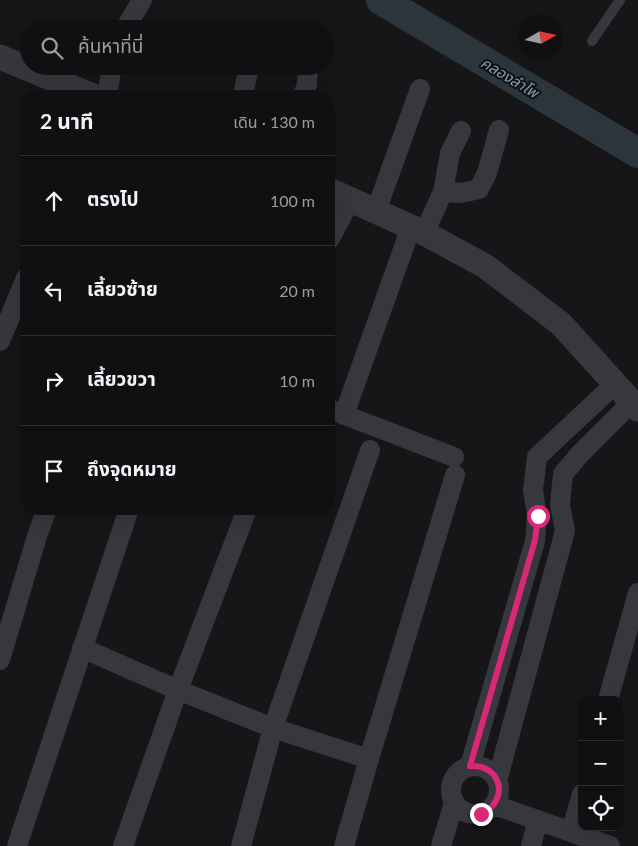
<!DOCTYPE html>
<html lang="th">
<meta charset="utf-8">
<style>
body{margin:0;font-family:Lato,"Noto Sans Thai",sans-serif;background:#1e1e20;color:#f1f3f6}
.controls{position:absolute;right:15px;bottom:15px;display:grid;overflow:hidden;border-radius:10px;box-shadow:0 5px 20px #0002}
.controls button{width:45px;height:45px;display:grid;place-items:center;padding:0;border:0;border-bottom:1px solid #303032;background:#101012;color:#f1f3f6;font:25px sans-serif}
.compass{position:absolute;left:518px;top:15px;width:45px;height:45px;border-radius:50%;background:#101012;box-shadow:0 5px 20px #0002;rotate:81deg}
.stop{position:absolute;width:15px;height:15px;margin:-11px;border:4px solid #db2777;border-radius:50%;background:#fff}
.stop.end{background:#db2777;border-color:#fff;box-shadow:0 1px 5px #0008}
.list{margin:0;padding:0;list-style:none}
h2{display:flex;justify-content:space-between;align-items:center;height:65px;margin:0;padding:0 20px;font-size:21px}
h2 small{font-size:16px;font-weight:400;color:#9c9d9f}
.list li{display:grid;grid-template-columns:32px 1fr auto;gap:15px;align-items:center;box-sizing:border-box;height:90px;padding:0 20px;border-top:1px solid #303032}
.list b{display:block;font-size:19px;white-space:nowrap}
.list em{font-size:16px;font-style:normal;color:#9c9d9f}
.icon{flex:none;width:28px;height:28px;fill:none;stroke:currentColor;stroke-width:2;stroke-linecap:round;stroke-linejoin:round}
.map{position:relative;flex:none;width:638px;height:846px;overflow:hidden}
.search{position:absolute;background:#101012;box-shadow:0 5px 20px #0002;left:20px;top:20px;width:315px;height:55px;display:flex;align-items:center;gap:12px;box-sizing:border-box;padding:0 18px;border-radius:28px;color:#9c9d9f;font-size:19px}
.panel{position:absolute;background:#101012;box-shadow:0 5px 20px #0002;left:20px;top:90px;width:315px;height:425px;border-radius:20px}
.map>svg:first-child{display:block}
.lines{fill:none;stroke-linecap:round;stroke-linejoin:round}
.river{stroke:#2c353c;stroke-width:30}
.service{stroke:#37383d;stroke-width:10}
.minor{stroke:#37383d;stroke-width:20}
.tertiary{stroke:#37383d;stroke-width:25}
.route{stroke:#db2777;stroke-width:6}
.labels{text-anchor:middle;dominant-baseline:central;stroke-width:4;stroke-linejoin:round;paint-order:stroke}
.water-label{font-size:15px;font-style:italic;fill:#7f9bb3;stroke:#111113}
</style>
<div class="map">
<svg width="638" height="846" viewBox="0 0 638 846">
<rect width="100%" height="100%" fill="#161618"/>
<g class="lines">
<path class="river" d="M381 0 638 153"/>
<path class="service" d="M592 41 620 0"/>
<path class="minor" d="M125 29 142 0
M107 96 112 66
M243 96 248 71
M303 96 307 84 308 66
M443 192 461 193 479 189 487 173 499 130
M376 211 420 89
M424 233 443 192 450 153 461 131
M329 240 351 199
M0 341 26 278
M329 409 454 457
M344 415 411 227
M82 648 178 690 273 728 369 759 455 475
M0 660 38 533 47 509
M608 700 638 593
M451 790a24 24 0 1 1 48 0a24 24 0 1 1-48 0Z
M470 766 535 541 537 516 533 490 537 457 615 384
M497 781 565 531 560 504 563 474 580 454 632 402
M495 805 610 846
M571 832 582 794
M17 846 129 509
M123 846 178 690 247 509
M241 846 273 728 370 450
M344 846 369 759
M441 846 454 803
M531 846 538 820"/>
<path class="tertiary" d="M0 57 93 96
M329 190 424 233 485 266 561 324 638 409"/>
</g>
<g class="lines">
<path class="route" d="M481 814C510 801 502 764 470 766L535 540 538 516"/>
</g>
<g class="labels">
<g class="water-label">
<text transform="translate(510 77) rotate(31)">คลองลำโพ</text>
</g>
</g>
</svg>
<div class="controls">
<button>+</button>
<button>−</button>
<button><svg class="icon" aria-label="locate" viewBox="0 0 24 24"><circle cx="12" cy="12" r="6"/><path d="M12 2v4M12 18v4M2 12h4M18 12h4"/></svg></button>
</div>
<svg class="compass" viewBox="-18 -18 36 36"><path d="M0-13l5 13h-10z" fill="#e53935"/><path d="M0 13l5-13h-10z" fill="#9c9d9f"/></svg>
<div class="stop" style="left:538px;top:516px"></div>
<div class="stop end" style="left:481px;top:814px"></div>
<div class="search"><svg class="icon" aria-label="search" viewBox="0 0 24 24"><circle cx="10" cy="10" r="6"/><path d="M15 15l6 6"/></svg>ค้นหาที่นี่</div>
<section class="panel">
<h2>2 นาที<small>เดิน · 130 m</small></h2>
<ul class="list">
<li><svg class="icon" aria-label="ahead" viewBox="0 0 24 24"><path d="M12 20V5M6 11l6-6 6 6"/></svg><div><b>ตรงไป</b></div><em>100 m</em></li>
<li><svg class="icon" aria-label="left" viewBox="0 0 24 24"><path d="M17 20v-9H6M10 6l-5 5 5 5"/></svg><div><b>เลี้ยวซ้าย</b></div><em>20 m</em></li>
<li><svg class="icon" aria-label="right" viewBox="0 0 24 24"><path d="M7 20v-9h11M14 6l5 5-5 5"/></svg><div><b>เลี้ยวขวา</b></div><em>10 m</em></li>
<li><svg class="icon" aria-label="arrive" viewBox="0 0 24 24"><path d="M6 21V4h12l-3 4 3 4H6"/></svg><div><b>ถึงจุดหมาย</b></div></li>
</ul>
</section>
</div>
